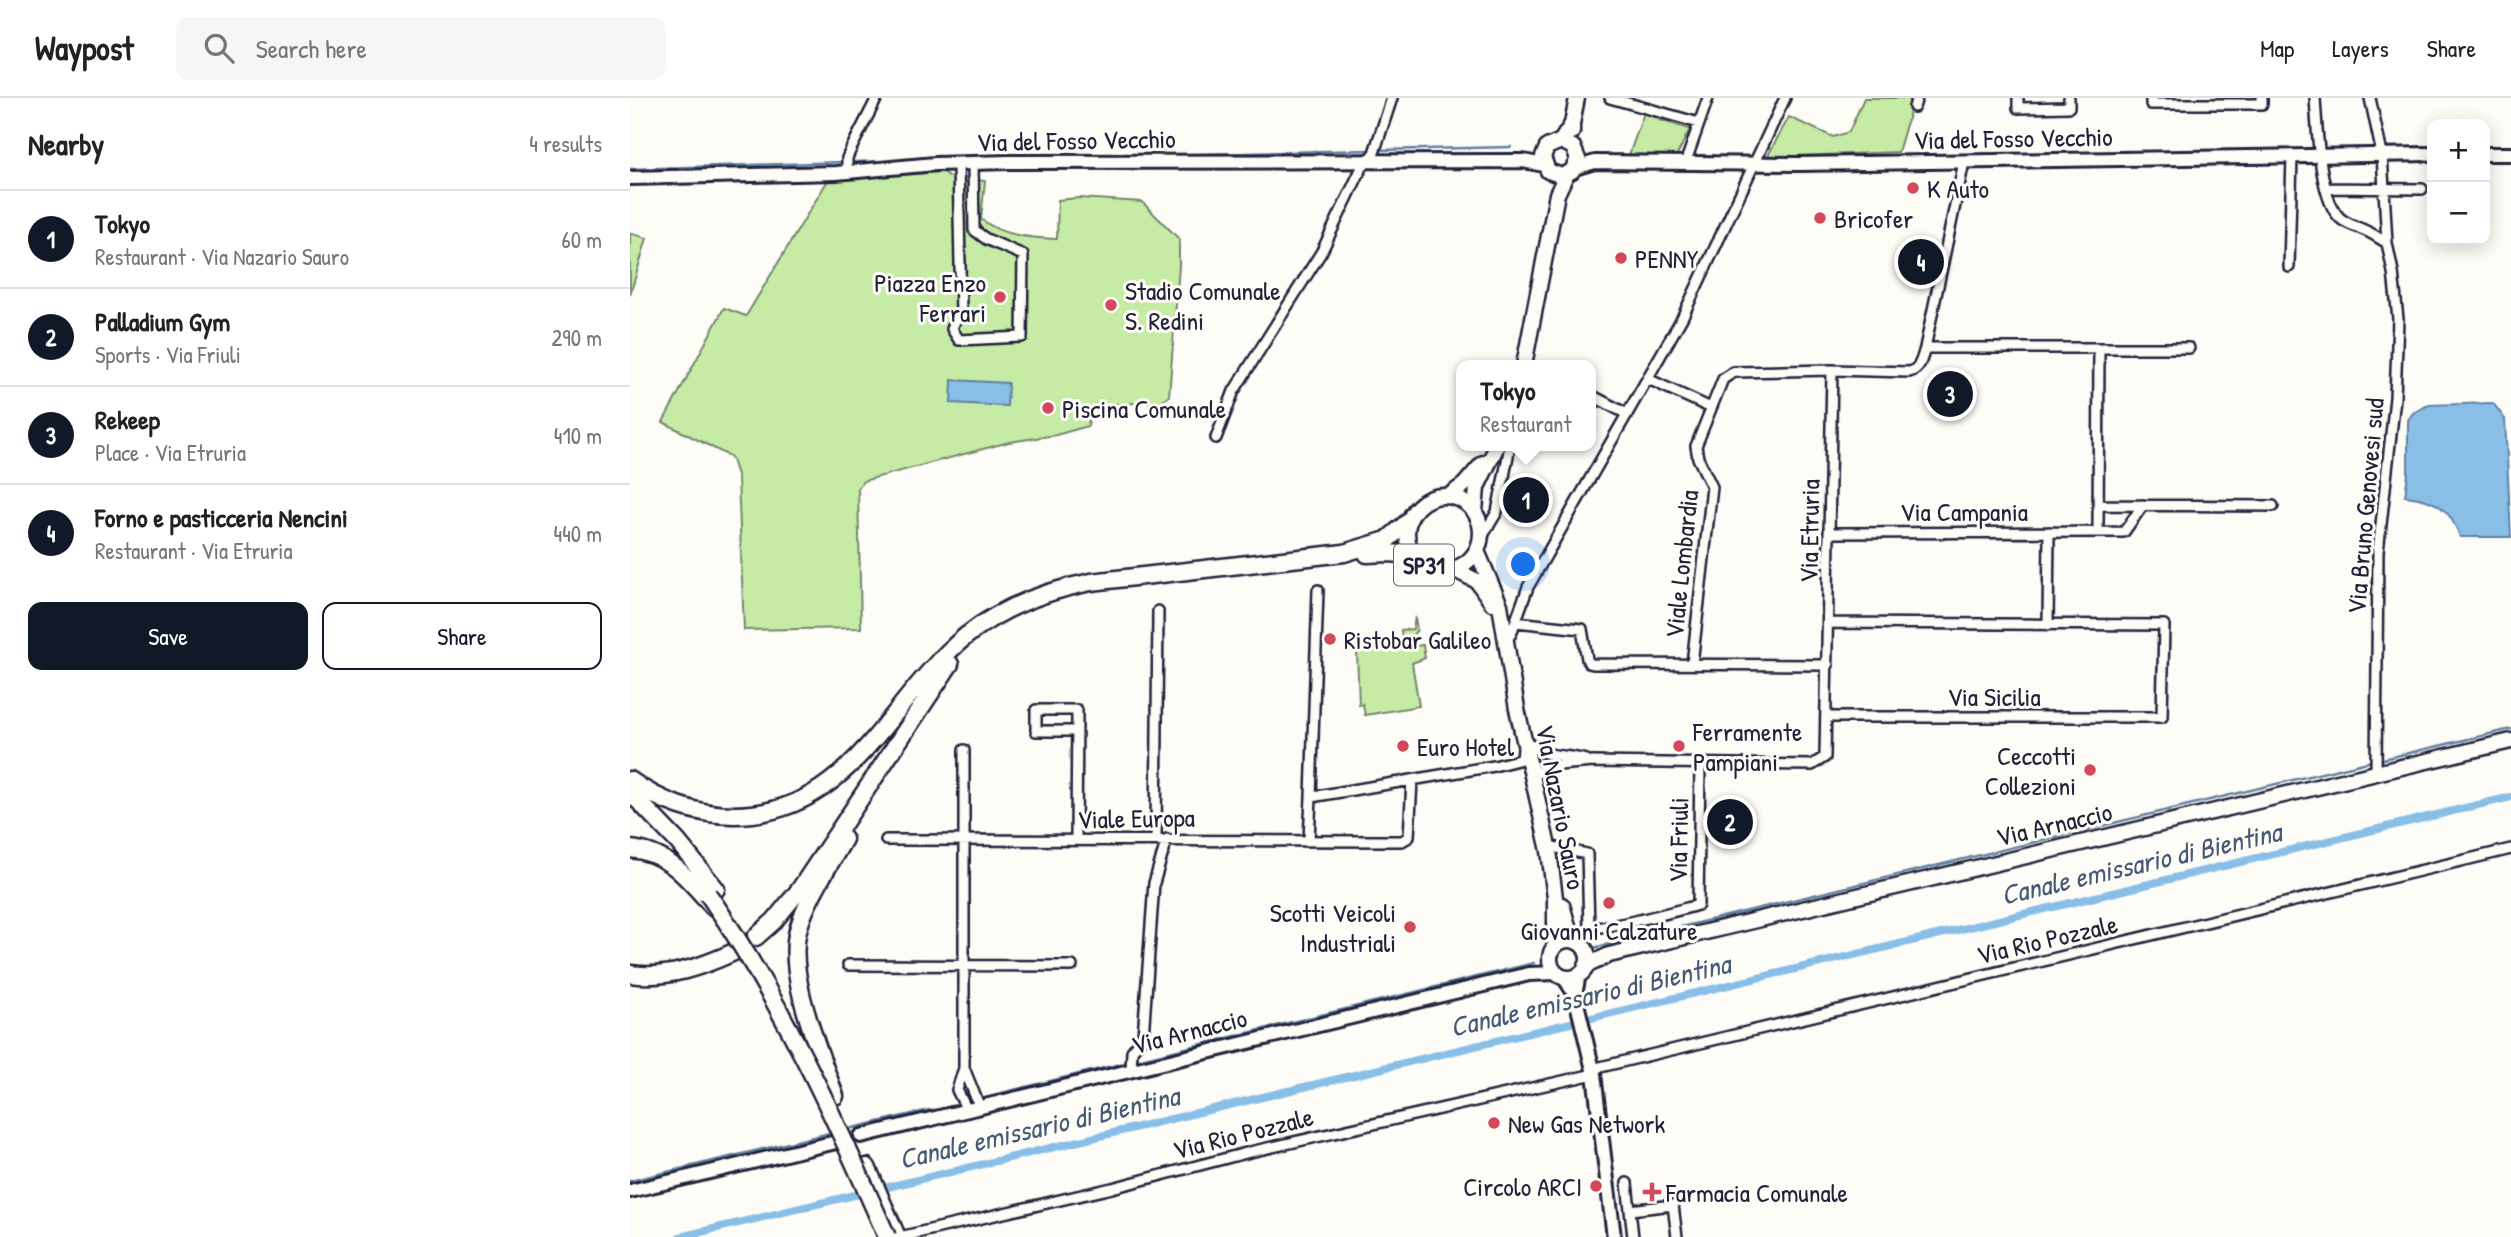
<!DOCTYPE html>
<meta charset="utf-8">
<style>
body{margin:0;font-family:"Patrick Hand",sans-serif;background:#f6f6f6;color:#222}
.controls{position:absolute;right:21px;top:21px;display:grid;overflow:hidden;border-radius:14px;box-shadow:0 4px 18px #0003}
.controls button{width:63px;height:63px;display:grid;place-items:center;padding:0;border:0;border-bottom:2px solid #e0e0e0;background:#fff;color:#222;font:35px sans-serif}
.you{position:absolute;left:894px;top:467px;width:24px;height:24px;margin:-18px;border:5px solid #fff;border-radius:50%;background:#1a73e8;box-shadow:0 0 0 10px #1a73e833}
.badge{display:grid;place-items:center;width:46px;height:46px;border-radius:50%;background:#111827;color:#fff;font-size:23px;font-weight:700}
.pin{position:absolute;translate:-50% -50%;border:4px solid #fff;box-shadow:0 2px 7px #0006}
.popup{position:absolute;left:826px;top:262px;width:140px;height:91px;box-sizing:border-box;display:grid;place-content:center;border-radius:14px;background:#fff;filter:drop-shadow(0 2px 5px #0005);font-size:23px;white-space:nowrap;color:#767676}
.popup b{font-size:26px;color:#222}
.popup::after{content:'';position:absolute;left:50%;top:100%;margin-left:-14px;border:14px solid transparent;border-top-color:#fff}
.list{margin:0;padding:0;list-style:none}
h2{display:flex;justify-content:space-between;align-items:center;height:91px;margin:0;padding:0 28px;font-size:30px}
h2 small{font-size:23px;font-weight:400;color:#767676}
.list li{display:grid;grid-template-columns:46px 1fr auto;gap:21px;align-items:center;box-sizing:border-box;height:98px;padding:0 28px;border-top:2px solid #e0e0e0}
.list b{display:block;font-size:26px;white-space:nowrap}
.list p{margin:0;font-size:23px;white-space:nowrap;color:#767676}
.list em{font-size:23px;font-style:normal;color:#767676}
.actions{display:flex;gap:14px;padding:21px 28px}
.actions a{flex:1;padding:16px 0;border:2px solid #111827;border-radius:14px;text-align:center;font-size:24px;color:#111827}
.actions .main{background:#111827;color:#fff}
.icon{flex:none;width:38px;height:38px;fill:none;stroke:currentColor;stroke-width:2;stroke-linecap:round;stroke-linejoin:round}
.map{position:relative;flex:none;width:1881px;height:1139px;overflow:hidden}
header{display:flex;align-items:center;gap:42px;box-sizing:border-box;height:98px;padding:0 35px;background:#fff;border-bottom:2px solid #e0e0e0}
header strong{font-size:33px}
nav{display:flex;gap:38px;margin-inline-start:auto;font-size:24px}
.search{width:490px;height:63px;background:#f6f6f6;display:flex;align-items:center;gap:18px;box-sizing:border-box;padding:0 24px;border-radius:14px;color:#767676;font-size:26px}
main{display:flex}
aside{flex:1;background:#fff}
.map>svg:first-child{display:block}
.green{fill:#c6eba5;stroke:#748670;stroke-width:2}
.water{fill:#89bfe7;stroke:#6080a2;stroke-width:2}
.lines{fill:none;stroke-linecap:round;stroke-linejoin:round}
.stream{stroke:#6080a2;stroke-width:2.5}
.canal{stroke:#89bfe7;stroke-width:8}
.street-casing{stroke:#22223b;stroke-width:14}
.secondary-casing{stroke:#22223b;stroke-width:18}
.primary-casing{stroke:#22223b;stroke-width:19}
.highway-casing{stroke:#22223b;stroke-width:21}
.street{stroke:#fdfcf7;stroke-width:9}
.secondary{stroke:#fdfcf7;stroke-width:12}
.primary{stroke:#fdfcf7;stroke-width:14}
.highway{stroke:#fdfcf7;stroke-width:16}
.highway-bridge-casing{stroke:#22223b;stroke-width:21;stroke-linecap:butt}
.highway-bridge{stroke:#fdfcf7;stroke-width:16}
.poi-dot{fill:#d1495b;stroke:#fdfcf7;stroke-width:2.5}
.labels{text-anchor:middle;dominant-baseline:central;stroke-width:6;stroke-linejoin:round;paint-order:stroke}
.shield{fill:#fdfcf7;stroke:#646373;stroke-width:2}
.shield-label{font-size:24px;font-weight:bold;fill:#22223b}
.street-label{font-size:26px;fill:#22223b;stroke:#fdfcf7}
.poi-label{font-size:26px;fill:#22223b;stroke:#fdfcf7;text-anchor:start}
.water-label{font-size:28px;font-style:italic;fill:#465977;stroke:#fdfcf7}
</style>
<header>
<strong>Waypost</strong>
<div class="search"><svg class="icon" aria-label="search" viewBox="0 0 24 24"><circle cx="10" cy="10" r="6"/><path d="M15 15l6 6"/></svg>Search here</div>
<nav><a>Map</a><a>Layers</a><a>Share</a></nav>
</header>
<main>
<aside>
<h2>Nearby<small>4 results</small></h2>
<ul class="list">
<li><span class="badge">1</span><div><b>Tokyo</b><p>Restaurant · Via Nazario Sauro</p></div><em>60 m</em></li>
<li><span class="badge">2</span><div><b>Palladium Gym</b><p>Sports · Via Friuli</p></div><em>290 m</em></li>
<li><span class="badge">3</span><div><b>Rekeep</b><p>Place · Via Etruria</p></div><em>410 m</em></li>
<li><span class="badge">4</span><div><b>Forno e pasticceria Nencini</b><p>Restaurant · Via Etruria</p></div><em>440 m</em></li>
</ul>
<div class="actions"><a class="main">Save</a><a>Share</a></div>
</aside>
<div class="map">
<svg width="1881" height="1139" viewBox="0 0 1881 1139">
<rect width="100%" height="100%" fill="#fdfcf7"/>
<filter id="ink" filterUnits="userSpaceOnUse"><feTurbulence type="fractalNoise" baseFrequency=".0143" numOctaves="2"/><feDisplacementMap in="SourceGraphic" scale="14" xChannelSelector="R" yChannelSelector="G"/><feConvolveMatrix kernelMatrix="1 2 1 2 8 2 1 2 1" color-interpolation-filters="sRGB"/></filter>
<g filter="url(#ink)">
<path class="green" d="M1234 0H1284L1268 54 1137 59 1159 19 1203 39 1219 34Z
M1015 12 1030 17 1029 22 1060 31 1047 57H999Z
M313 74 318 78 355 83 351 121C371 138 401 140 427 141L428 102 449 100 512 104 549 141V168L539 298 531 304 466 307 460 316 458 328 426 337 379 344 233 383 228 391 231 530 114 532 108 380 101 359 33 324 94 210 116 218 198 82Z
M0 135 17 140 0 197Z
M785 519 787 532 778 543 779 549 793 547 795 560 782 565 789 608 735 617 733 606 729 607 727 554 736 545 772 541 771 532 783 531Z"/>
<path class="water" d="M322 282 378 285 377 308 321 305Z
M1863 305 1875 321 1881 439H1830C1820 410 1805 401 1775 398L1778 375V322L1783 315 1798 307Z"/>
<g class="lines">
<path class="stream" d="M749 52 881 49
M486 58 742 52
M220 64 277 63
M0 71 214 64
M1749 662 1881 631
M963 850 1742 663
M367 996 904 865
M214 1032 299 1012
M0 1083 204 1034"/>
<path class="canal" d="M50 1139 1881 699"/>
<g class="street-casing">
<path id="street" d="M980 0 1069 25
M1388 0V10L1439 9V0
M1521 0V6H1632V0
M1685 0C1687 28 1689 101 1710 120 1716 126 1726 128 1734 132 1742 135 1750 141 1757 145
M1740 0 1752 56 1757 145 1763 174 1768 221 1765 300 1748 454 1746 675
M1284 9 1287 0
M328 66 331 216 324 225 322 231 329 242 392 239 393 157 356 141 344 132 343 65
M1055 66 1078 0
M217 74V60L221 51 247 0
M1696 90 1792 91
M1659 169 1662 58
M1295 250H1559
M1018 281 1081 310
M961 297 997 316
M586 340 604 293 692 153 735 63 743 58 762 0
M1468 407 1643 408
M1468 434 1469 250
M1201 435 1494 434 1513 407
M852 439 867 414 880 348
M886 524 952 531 957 561 959 565 963 566 1198 567
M1418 527 1419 434
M876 541 881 536 898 489 1052 220 1155 0
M1062 566 1082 389 1068 360 1066 348 1093 281 1104 274 1202 272
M1197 619H1532L1534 527 1199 525
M900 646C915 662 942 655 961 664
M334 652V970L350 1010
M906 676 917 668 963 664 1182 667 1195 659 1202 272 1279 274C1290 272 1292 260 1295 250L1334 64
M681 699 688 492
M526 741 528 513
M256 742 772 743 779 739 782 682
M446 742 447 612H406V633H447
M679 742 681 699 864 668 892 661 893 651
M923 749 957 756 959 829C974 833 1049 812 1068 807L1070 666
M218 867 442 868
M334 970 327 992 335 1008 341 1012
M962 971 1881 751
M501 972 502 953 513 939 524 785 537 741
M997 1085 1003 1139
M1000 1112 1043 1107 1047 1139
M274 1138 482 1090 620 1054 964 976"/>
</g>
<g class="secondary-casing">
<path id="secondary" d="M1855 56H1881
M945 70 965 64 1169 66 1802 56
M0 80 206 75 305 66 379 64 893 63 914 67
M934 879 945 897 964 976 984 1139
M945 897 949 876
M231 1038 899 876 926 875
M0 1093 206 1044"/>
</g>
<g class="primary-casing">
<path id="primary" d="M942 34V26L947 0
M931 43 943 49 948 61 942 73 932 78 918 73 913 59 917 49 931 43 942 26
M894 267 927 96 936 77
M777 435a37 37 0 1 1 74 0a37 37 0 1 1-74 0Z
M819 398 834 387 853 365
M845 414 847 389 867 348
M847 453 870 507 887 611 919 753 925 800V848
M823 471 847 483 862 505
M932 807 942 842
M920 861a19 19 0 1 1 38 0a19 19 0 1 1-38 0Z
M956 868 979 857 1881 643"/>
</g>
<g class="highway-casing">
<path id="highway" d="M737 456 759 455 784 457
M0 682C30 704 67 717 104 717 222 717 257 602 336 538 372 509 416 493 461 484L714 455 757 442 778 424
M0 694 48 744 86 791
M0 751C39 754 60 783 84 810
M126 839 144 823 170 791 320 566
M0 876C37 881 71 869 104 854
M205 998C190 954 156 878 168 832 177 800 198 770 214 741
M237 1069 267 1139"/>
</g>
<use href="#street" class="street"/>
<use href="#secondary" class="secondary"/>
<use href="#primary" class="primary"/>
<use href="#highway" class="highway"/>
<g class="highway-bridge-casing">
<path id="highway-bridge" d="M78 796C152 904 205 1020 257 1139"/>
</g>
<use href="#highway-bridge" class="highway-bridge"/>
</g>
</g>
<g class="poi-dot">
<circle cx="1283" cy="90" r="7"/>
<circle cx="1190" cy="120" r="7"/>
<circle cx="991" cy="160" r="7"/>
<circle cx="370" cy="199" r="7"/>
<circle cx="481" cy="207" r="7"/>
<circle cx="418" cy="310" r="7"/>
<circle cx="700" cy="541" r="7"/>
<circle cx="773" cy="648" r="7"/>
<circle cx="1049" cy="648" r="7"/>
<circle cx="1460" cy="672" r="7"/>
<circle cx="979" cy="805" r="7"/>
<circle cx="780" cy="829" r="7"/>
<circle cx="864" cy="1025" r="7"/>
<circle cx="966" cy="1088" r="7"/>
<path d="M1018.5 1083.5h7v7h7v7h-7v7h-7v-7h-7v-7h7z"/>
</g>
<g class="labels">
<rect class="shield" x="764" y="446.5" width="60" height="41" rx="5"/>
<g class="shield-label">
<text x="794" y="467">SP31</text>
</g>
<g class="street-label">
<text transform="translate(1383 40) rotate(-1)">Via del Fosso Vecchio</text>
<text transform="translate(446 42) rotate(-1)">Via del Fosso Vecchio</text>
<text transform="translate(1735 408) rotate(-85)">Via Bruno Genovesi sud</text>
<text x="1334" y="413">Via Campania</text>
<text transform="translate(1179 433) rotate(-89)">Via Etruria</text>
<text transform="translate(1051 466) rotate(-84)">Viale Lombardia</text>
<text x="1364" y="598">Via Sicilia</text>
<text transform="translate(931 709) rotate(79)">Via Nazario Sauro</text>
<text transform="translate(506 720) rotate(-1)">Viale Europa</text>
<text transform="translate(1424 726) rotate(-13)">Via Arnaccio</text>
<text transform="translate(1048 742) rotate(-89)">Via Friuli</text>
<text transform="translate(1417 841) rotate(-13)">Via Rio Pozzale</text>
<text transform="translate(559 933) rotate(-14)">Via Arnaccio</text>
<text transform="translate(613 1035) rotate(-14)">Via Rio Pozzale</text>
</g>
<g class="poi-label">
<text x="1297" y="90">K Auto</text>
<text x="1204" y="120">Bricofer</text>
<text x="1005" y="160">PENNY</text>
<text x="356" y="184" text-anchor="end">Piazza Enzo<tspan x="356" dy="30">Ferrari</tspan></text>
<text x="495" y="192">Stadio Comunale<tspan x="495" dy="30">S. Redini</tspan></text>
<text x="432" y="310">Piscina Comunale</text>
<text x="714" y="541">Ristobar Galileo</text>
<text x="1063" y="633">Ferramente<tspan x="1063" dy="30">Pampiani</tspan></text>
<text x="787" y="648">Euro Hotel</text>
<text x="1446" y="657" text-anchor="end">Ceccotti<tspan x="1446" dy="30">Collezioni</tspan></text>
<text x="766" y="814" text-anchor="end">Scotti Veicoli<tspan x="766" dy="30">Industriali</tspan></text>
<text x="979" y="832" text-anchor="middle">Giovanni Calzature</text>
<text x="878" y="1025">New Gas Network</text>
<text x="952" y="1088" text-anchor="end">Circolo ARCI</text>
<text x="1036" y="1094">Farmacia Comunale</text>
</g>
<g class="water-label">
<text transform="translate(1511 765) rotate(-13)">Canale emissario di Bientina</text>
<text transform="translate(960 897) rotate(-13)">Canale emissario di Bientina</text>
<text transform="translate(409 1029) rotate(-13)">Canale emissario di Bientina</text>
</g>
</g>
</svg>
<div class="controls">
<button>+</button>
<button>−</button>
</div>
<div class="you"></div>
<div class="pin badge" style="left:896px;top:402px">1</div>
<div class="popup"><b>Tokyo</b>Restaurant</div>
<div class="pin badge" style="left:1100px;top:724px">2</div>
<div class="pin badge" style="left:1320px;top:296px">3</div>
<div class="pin badge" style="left:1291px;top:164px">4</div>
</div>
</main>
